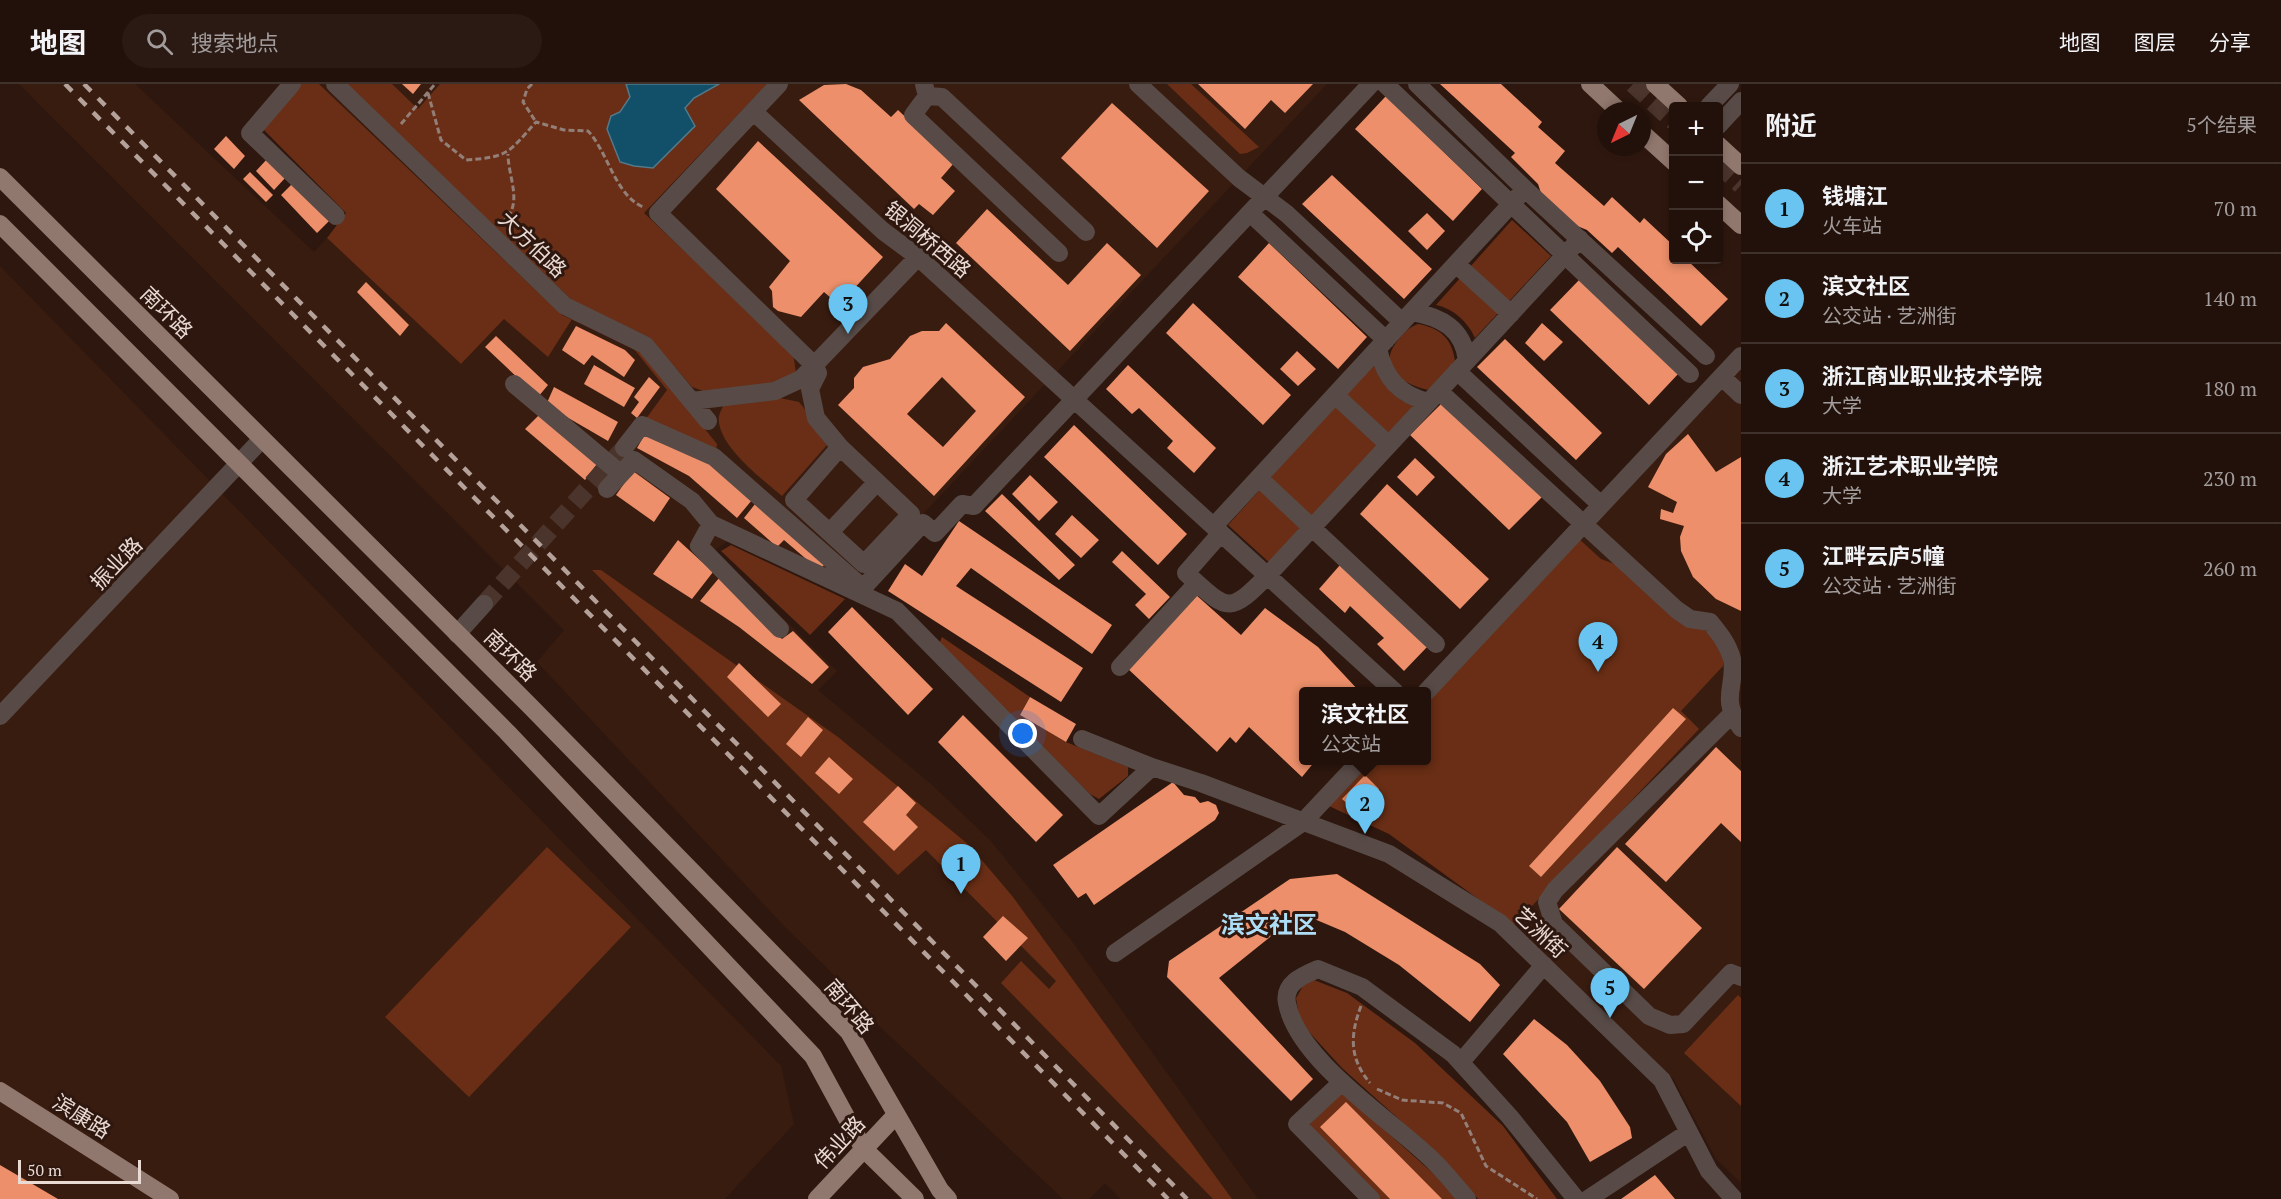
<!DOCTYPE html>
<html lang="zh">
<meta charset="utf-8">
<style>
body{margin:0;font-family:"PT Serif","Noto Sans SC",serif;background:#2a1a13;color:#f1f3f6}
.controls{position:absolute;right:18px;top:18px;display:grid;overflow:hidden;border-radius:6px;box-shadow:0 3px 9px #0003}
.controls button{width:54px;height:54px;display:grid;place-items:center;padding:0;border:0;border-bottom:2px solid #3f312b;background:#22110a;color:#f1f3f6;font:30px sans-serif}
.compass{position:absolute;left:1597px;top:18px;width:54px;height:54px;border-radius:50%;background:#22110a;box-shadow:0 3px 9px #0003;rotate:223deg}
.scale{position:absolute;left:18px;bottom:15px;width:123px;box-sizing:border-box;padding-left:6px;border:3px solid #eadad4;border-top:0;font-size:16px;line-height:21px;white-space:nowrap;color:#eadad4;-webkit-text-stroke:4px #2e170e;paint-order:stroke}
.you{position:absolute;left:1023px;top:650px;width:21px;height:21px;margin:-15px;border:4px solid #fff;border-radius:50%;background:#1a73e8;box-shadow:0 0 0 9px #1a73e833}
.badge{display:grid;place-items:center;width:39px;height:39px;border-radius:50%;background:#69c4f1;color:#111;font-size:20px;font-weight:700}
.pin{position:absolute;translate:-50% -50px;filter:drop-shadow(0 2px 3px #0008)}
.pin::after{content:'';position:absolute;top:32px;width:21px;height:18px;background:inherit;clip-path:polygon(0 0,100% 0,50% 100%)}
.popup{position:absolute;left:1299px;top:603px;width:132px;height:78px;box-sizing:border-box;display:grid;place-content:center;border-radius:6px;background:#22110a;filter:drop-shadow(0 2px 4px #0005);font-size:20px;white-space:nowrap;color:#a29d9c}
.popup b{font-size:22px;color:#f1f3f6}
.popup::after{content:'';position:absolute;left:50%;top:100%;margin-left:-12px;border:12px solid transparent;border-top-color:#22110a}
.list{margin:0;padding:0;list-style:none}
h2{display:flex;justify-content:space-between;align-items:center;height:78px;margin:0;padding:0 24px;font-size:26px}
h2 small{font-size:20px;font-weight:400;color:#a29d9c}
.list li{display:grid;grid-template-columns:39px 1fr auto;gap:18px;align-items:center;box-sizing:border-box;height:90px;padding:0 24px;border-top:2px solid #3f312b}
.list b{display:block;font-size:22px;white-space:nowrap}
.list p{margin:0;font-size:20px;white-space:nowrap;color:#a29d9c}
.list em{font-size:20px;font-style:normal;color:#a29d9c}
.icon{flex:none;width:33px;height:33px;fill:none;stroke:currentColor;stroke-width:2;stroke-linecap:round;stroke-linejoin:round}
.map{position:relative;flex:none;width:1741px;height:1115px;overflow:hidden}
header{display:flex;align-items:center;gap:36px;box-sizing:border-box;height:84px;padding:0 30px;background:#22110a;border-bottom:2px solid #3f312b}
header strong{font-size:28px}
nav{display:flex;gap:33px;margin-inline-start:auto;font-size:21px}
.search{width:420px;height:54px;background:#2a1a13;display:flex;align-items:center;gap:15px;box-sizing:border-box;padding:0 21px;border-radius:33px;color:#a29d9c;font-size:22px}
main{display:flex}
aside{flex:1;background:#22110a}
.map>svg:first-child{display:block}
.built{fill:#391c10}
.green{fill:#692e15}
.water{fill:#12506a;stroke:#53798a;stroke-width:1.5}
.building{fill:#ec8f6a;fill-rule:evenodd}
.lines{fill:none;stroke-linecap:round;stroke-linejoin:round}
.minor-tunnel{stroke:#4a342c;stroke-width:18;stroke-dasharray:18 9;stroke-linecap:butt}
.highway-tunnel{stroke:#4a342c;stroke-width:18;stroke-dasharray:18 9;stroke-linecap:butt}
.path{stroke:#937f78;stroke-width:3;stroke-dasharray:6 3;stroke-linecap:butt}
.minor{stroke:#584b47;stroke-width:18}
.major{stroke:#91786e;stroke-width:18}
.rail{stroke:#b3a19a;stroke-width:4.5;stroke-dasharray:10 10;stroke-linecap:butt}
.labels{text-anchor:middle;dominant-baseline:central;stroke-width:6;stroke-linejoin:round;paint-order:stroke}
.street-label{font-size:21px;fill:#eadad4;stroke:#2e170e}
.quarter-label{font-size:24px;font-weight:bold;fill:#aeddf6;stroke:#2e170e}
</style>
<header>
<strong>地图</strong>
<div class="search"><svg class="icon" aria-label="search" viewBox="0 0 24 24"><circle cx="10" cy="10" r="6"/><path d="M15 15l6 6"/></svg>搜索地点</div>
<nav><a>地图</a><a>图层</a><a>分享</a></nav>
</header>
<main>
<div class="map">
<svg width="1741" height="1115" viewBox="0 0 1741 1115">
<rect width="100%" height="100%" fill="#2e170e"/>
<path class="built" d="M19 0H135L314 168 327 154 461 280 504 235H572L562 231 319 0H1327L861 496 840 483 826 500 728 457 714 467 837 587 818 606 930 699 990 756 1071 856 1258 1115H1121L1105 1099 1089 1115H1063L876 939 832 889 785 843 537 578 564 546Z
M0 182 781 982 794 1040 725 1115H0Z
M1741 285V1099L1716 1075 1673 994 1505 833 1389 750 1329 722 1372 677 1426 676 1427 618Z"/>
<path class="green" d="M301 0H319L562 231 643 268 717 360 716 368 645 336 667 306 634 265 572 235 548 273 504 235 461 280 327 154 346 129 263 45Z
M345 0H392L418 25 440 0H767L644 129 793 269 796 289 782 297 756 304 706 308 692 303 649 253 574 218Z
M1167 0H1191L1259 63 1247 69 1240 70Z
M1512 136 1551 172 1475 254C1467 237 1454 225 1436 221Z
M1418 240C1440 244 1452 254 1455 277L1429 306C1401 300 1375 283 1399 255 1405 248 1409 243 1418 240Z
M1373 280C1382 299 1394 317 1416 322L1271 480 1228 441Z
M780 314 799 318C811 331 814 348 827 361L782 412C763 396 715 360 719 332 720 328 723 323 724 319L741 320Z
M1579 455 1601 475 1620 482 1698 540 1723 562V582L1681 627 1699 645 1514 841 1389 750 1329 722 1372 677 1426 676 1427 618Z
M731 461 845 515 810 551 721 467Z
M592 486H601L838 653 969 761 1013 813 1232 1115H1213L1001 899 1021 877 1049 905 1056 897 926 766 898 791Z
M942 553 1030 613 1020 631 1066 658 1128 683V692L1099 715 1090 710 939 560Z
M547 763 631 843 469 1013 385 933Z
M1314 896 1347 909 1415 959 1503 1042 1557 1115H1478L1441 1073 1342 984 1300 938 1296 914 1303 902Z
M1738 911 1741 914V1022L1684 969Z
M1342 1008 1435 1091 1456 1115H1379L1307 1043Z"/>
<path class="water" d="M626 0H719L694 14 685 24 695 42 653 84 634 82 620 78 607 45 611 32 620 28 630 13Z"/>
<path class="building" d="M402 0H421L413 10Z
M846 0 861 6 891 33 898 26 954 79 941 94 955 107 933 131 919 120 914 125 799 16 824 1Z
M1198 0H1313L1285 29 1271 16 1245 45Z
M1440 0H1501L1542 38 1538 43 1565 67 1555 79 1604 122 1612 113 1640 139 1644 134 1674 162V176H1687L1728 215 1701 242 1618 163 1612 169 1587 146 1570 139 1541 109 1538 100 1511 73 1515 69Z
M1386 12 1482 105 1453 137 1355 45Z
M1112 19 1209 107 1157 164 1061 74Z
M226 52 245 72 234 85 214 65Z
M758 57 883 173 839 221 824 208 801 233 778 227 773 223 772 207 769 203 790 177 716 105Z
M268 74 286 93 274 106 256 87Z
M250 88 273 111 266 118 243 95Z
M1332 91 1432 185 1404 215 1302 120Z
M292 100 329 137 317 149 281 111Z
M987 125 1068 201 1107 159 1141 191 1070 267 956 159Z
M1427 129 1445 147 1427 166 1408 147Z
M1269 159 1367 253 1338 285 1238 193Z
M1581 194 1679 289 1649 321 1550 226Z
M366 198 409 241 400 252 357 208Z
M1193 219 1291 311 1263 341 1166 249Z
M946 239 1025 313 934 412 838 321 854 304V294L863 283 890 275 910 252 922 247H939ZM942 293 976 327 943 363 907 330Z
M1542 239 1563 258 1544 277 1525 259Z
M576 242 625 266 635 276 624 293 592 271 584 281 562 266Z
M496 252 548 301 538 313 485 263Z
M1505 255 1602 349 1576 376 1477 283Z
M1297 267 1316 285 1298 302 1280 285Z
M594 281 635 304 624 323 584 300Z
M1128 281 1216 364 1194 389 1167 364 1173 357 1139 324 1132 330 1106 305Z
M649 293 660 303 637 334 631 329 639 318 634 313Z
M554 303 618 338 608 357 546 321Z
M1443 318 1543 412 1509 446 1410 351Z
M539 331 597 380 585 396 525 345Z
M1074 341 1187 450 1158 481 1044 373Z
M648 345 702 373 752 416 737 434 689 392 637 364Z
M1688 350 1716 388 1741 373V527L1716 515 1693 493 1681 467 1680 453 1684 442 1660 435 1661 425 1673 429 1677 418 1648 403 1666 370Z
M1415 374 1435 393 1417 412 1397 393Z
M633 387 670 414 654 438 616 411Z
M1030 391 1058 418 1039 437 1012 410Z
M1387 400 1489 495 1460 525 1360 430Z
M1002 410 1075 481 1059 496 985 427Z
M759 415 828 477 819 486 784 456 777 463 744 434Z
M1072 431 1099 456 1081 474 1055 450Z
M959 437 1112 541 1092 570 971 484 956 502 1083 584 1061 618 888 507 905 480 922 492Z
M678 456 713 488 692 515 653 490Z
M1122 467 1170 513 1149 535 1135 521 1146 510 1112 478Z
M1340 481 1428 562 1404 587 1377 560 1384 554 1350 522 1345 529 1319 505Z
M719 494 782 555 793 547 829 583 812 600 739 543 700 517Z
M1195 510 1241 551 1265 524 1318 563 1360 608H1304V676H1316L1302 693 1249 643 1236 659 1230 653 1217 668 1127 584Z
M852 523 933 605 908 631 828 548Z
M739 579 781 620 768 633 727 593Z
M1030 613 1076 640 1066 658 1020 631Z
M1673 624 1686 635 1541 793 1529 782Z
M963 631 1063 731 1036 758 938 658Z
M808 633 823 646 801 673 786 660Z
M1716 663 1741 687V758L1721 739 1666 798 1625 760Z
M829 673 853 695 839 710 815 689Z
M1365 691 1379 705 1357 728 1342 715Z
M1173 698 1184 711 1195 713 1200 719 1208 717 1216 721 1219 729 1215 736 1094 821 1086 809 1078 814 1053 781Z
M898 702 916 719 906 731 918 743 894 767 863 738Z
M1617 763 1702 844 1644 905 1559 825Z
M1337 790 1480 880 1500 901 1470 938 1399 881 1345 848 1300 829 1219 894 1313 995 1291 1017 1167 893 1169 877 1290 795Z
M1003 832 1028 854 1006 877 983 853Z
M1534 935 1567 961 1600 997 1630 1043 1632 1054 1590 1078 1567 1038 1503 970Z
M1346 1018 1442 1115H1390L1320 1043Z
M0 1081 58 1115H0Z
M1655 1091 1675 1115H1621Z"/>
<g class="lines">
<path class="minor-tunnel" d="M484 520 624 364"/>
<path class="highway-tunnel" d="M1633 0 1674 38
M1718 80 1741 101"/>
<path class="path" d="M532 0 527 5 523 18 536 38
M428 9 441 56 466 76C509 73 508 69 536 38L564 46 588 47C608 68 615 111 643 123
M401 40 435 0
M501 139C525 122 508 94 508 70
M1361 922C1350 951 1349 974 1370 999
M1377 1005 1402 1016 1443 1019 1461 1029 1486 1082 1537 1115"/>
<path class="minor" d="M292 0 250 49 336 132
M335 0 565 222 645 261 708 337
M779 0 658 129 814 281 818 289 810 305 816 334 840 363 911 430 864 480 794 416 840 363
M924 0 927 12 913 31 1059 169
M1138 0 1239 94 1287 130 1402 238
M1385 0 1690 290
M1417 0 1525 105 1706 272
M927 12 942 13 1086 148
M1709 22 1730 0
M754 28 883 147 918 173 1395 608
M1718 42 1741 17
M1250 129 1386 256
M1456 180 1511 230
M1412 228C1442 233 1463 245 1467 276
M1378 265C1385 294 1399 311 1429 318
M1457 287 1601 421
M1722 293 1741 311
M514 300 621 390
M1439 307 1677 526 1690 535 1710 538C1719 549 1728 560 1732 575 1737 601 1719 614 1741 644
M1335 311 1389 361
M692 317 775 307 801 295 918 173
M624 364 642 341 714 373 863 504 923 439 935 449 962 420 974 422 1371 0
M1259 394 1436 560
M607 405 634 376 692 417 711 440 897 527 1099 732 1152 683 1201 699 1389 770 1500 839 1662 996 1709 1087 1734 1115
M711 440 699 462 780 545
M1214 442 1525 105
M830 448 877 398
M1221 449 1186 489C1228 527 1228 532 1269 490L1580 155
M457 550 484 520
M1120 583 1197 499
M1426 608 1741 272
M1731 631 1555 806 1547 818 1554 840 1649 932 1670 941 1683 940 1731 889 1741 893
M0 632 262 355
M1082 655 1152 683
M1115 869 1303 738 1361 676
M1461 978 1544 881
M1342 998 1297 1040 1371 1115
M1467 1115C1454 1100 1442 1084 1427 1071 1387 1033 1297 975 1287 919 1283 899 1304 891 1318 885L1362 903 1453 970 1510 1033 1576 1115
M1588 1115 1689 1048"/>
<path class="major" d="M1590 0 1619 27
M1655 0 1679 22
M1642 49 1674 78
M1718 61 1741 82
M0 93 530 622 849 948 940 1106 948 1115
M1718 120 1741 141
M0 140 507 648 813 972 863 1064 915 1115
M0 1007 170 1115
M817 1115 895 1032"/>
<path class="rail" d="M65 0 1168 1115
M84 0 1187 1115"/>
</g>
<g class="labels">
<g class="street-label">
<text transform="translate(928 155) rotate(40)">银洞桥西路</text>
<text transform="translate(533 160) rotate(44)">大方伯路</text>
<text transform="translate(167 228) rotate(45)">南环路</text>
<text transform="translate(116 479) rotate(-46)">振业路</text>
<text transform="translate(511 571) rotate(44)">南环路</text>
<text transform="translate(1541 848) rotate(43)">艺洲街</text>
<text transform="translate(850 922) rotate(50)">南环路</text>
<text transform="translate(82 1032) rotate(32)">滨康路</text>
<text transform="translate(839 1058) rotate(-47)">伟业路</text>
</g>
<g class="quarter-label">
<text x="1269" y="840">滨文社区</text>
</g>
</g>
</svg>
<div class="controls">
<button>+</button>
<button>−</button>
<button><svg class="icon" aria-label="locate" viewBox="0 0 24 24"><circle cx="12" cy="12" r="6"/><path d="M12 2v4M12 18v4M2 12h4M18 12h4"/></svg></button>
</div>
<svg class="compass" viewBox="-18 -18 36 36"><path d="M0-13l5 13h-10z" fill="#e53935"/><path d="M0 13l5-13h-10z" fill="#a29d9c"/></svg>
<div class="scale">50 m</div>
<div class="you"></div>
<div class="pin badge" style="left:961px;top:810px">1</div>
<div class="pin badge" style="left:1365px;top:750px">2</div>
<div class="popup"><b>滨文社区</b>公交站</div>
<div class="pin badge" style="left:848px;top:250px">3</div>
<div class="pin badge" style="left:1598px;top:588px">4</div>
<div class="pin badge" style="left:1610px;top:934px">5</div>
</div>
<aside>
<h2>附近<small>5个结果</small></h2>
<ul class="list">
<li><span class="badge">1</span><div><b>钱塘江</b><p>火车站</p></div><em>70 m</em></li>
<li><span class="badge">2</span><div><b>滨文社区</b><p>公交站 · 艺洲街</p></div><em>140 m</em></li>
<li><span class="badge">3</span><div><b>浙江商业职业技术学院</b><p>大学</p></div><em>180 m</em></li>
<li><span class="badge">4</span><div><b>浙江艺术职业学院</b><p>大学</p></div><em>230 m</em></li>
<li><span class="badge">5</span><div><b>江畔云庐5幢</b><p>公交站 · 艺洲街</p></div><em>260 m</em></li>
</ul>
</aside>
</main>
